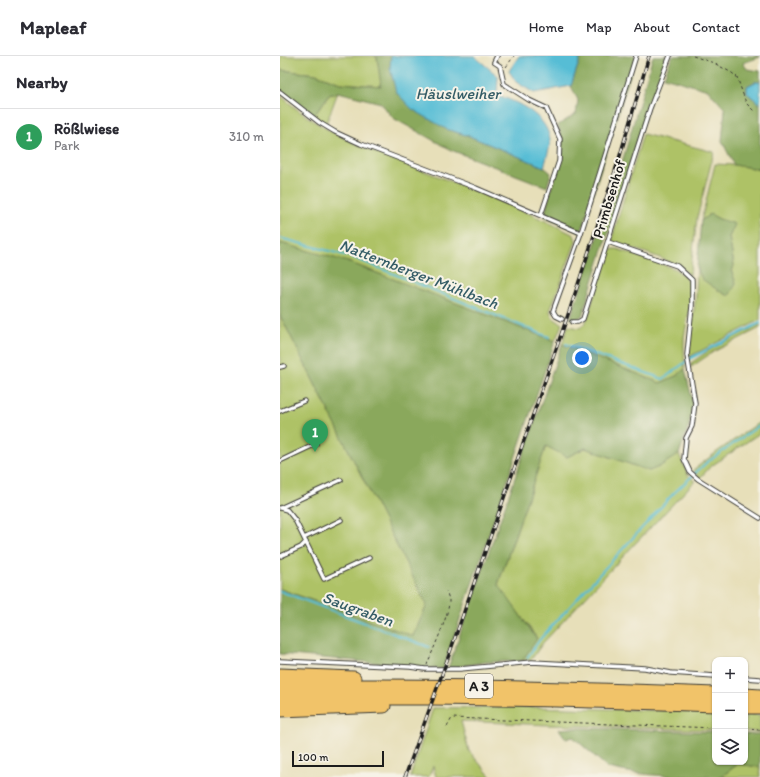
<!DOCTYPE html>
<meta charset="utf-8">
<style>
body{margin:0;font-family:Itim,sans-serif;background:#f7f7f7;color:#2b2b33}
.controls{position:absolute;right:12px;bottom:12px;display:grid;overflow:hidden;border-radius:8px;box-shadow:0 1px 3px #0004}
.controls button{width:36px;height:36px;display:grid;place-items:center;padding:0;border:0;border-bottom:1px solid #e1e1e2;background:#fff;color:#2b2b33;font:20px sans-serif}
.scale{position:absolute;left:12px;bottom:10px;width:92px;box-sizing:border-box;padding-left:4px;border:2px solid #1c1c1c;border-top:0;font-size:11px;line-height:14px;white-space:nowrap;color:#1c1c1c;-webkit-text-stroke:3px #f7f3e8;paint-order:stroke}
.you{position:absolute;left:302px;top:302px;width:14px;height:14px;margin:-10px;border:3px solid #fff;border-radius:50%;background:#1a73e8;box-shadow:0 0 0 6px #1a73e833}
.badge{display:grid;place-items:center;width:26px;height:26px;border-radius:50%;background:#0b8043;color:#fff;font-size:13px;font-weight:700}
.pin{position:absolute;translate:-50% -33px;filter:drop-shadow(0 1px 2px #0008)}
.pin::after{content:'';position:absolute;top:21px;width:14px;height:12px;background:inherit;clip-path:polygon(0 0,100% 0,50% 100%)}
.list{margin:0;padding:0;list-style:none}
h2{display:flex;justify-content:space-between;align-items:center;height:52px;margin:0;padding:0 16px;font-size:17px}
h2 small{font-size:13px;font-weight:400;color:#7c7c81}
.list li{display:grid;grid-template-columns:26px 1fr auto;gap:12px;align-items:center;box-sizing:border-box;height:56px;padding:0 16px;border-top:1px solid #e1e1e2}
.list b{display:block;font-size:15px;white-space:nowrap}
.list p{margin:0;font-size:13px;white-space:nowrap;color:#7c7c81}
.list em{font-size:13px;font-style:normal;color:#7c7c81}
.icon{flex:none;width:22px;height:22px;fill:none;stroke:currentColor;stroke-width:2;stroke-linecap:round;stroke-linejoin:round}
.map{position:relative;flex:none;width:480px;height:721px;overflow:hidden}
header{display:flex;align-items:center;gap:24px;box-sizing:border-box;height:56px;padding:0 20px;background:#fff;border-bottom:1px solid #e1e1e2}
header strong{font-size:19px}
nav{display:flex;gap:22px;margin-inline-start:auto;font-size:14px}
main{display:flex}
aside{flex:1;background:#fff}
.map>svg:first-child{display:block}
.green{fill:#aec266;stroke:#656f41}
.forest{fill:#8aa85b;stroke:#53623c}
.water{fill:#57bdd5;stroke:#3a6c78}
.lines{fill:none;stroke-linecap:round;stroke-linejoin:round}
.stream{stroke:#57bdd5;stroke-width:2}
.lane-casing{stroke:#3a3934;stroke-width:5.5}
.highway-casing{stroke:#3a3934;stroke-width:15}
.path{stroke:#3a3934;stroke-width:1;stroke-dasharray:3 3;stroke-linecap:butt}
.lane{stroke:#fff;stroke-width:3.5}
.highway{stroke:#f1c369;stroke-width:13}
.rail-casing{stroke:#1c1c1c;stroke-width:3.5}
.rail{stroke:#f7f3e8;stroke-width:2;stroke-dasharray:6;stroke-linecap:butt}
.labels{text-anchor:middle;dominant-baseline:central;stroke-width:4;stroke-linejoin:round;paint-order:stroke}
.shield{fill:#f7f3e8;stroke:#5e5c59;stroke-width:1}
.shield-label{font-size:14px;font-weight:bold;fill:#1c1c1c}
.street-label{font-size:15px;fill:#1c1c1c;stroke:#f7f3e8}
.water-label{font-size:16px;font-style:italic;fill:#345c66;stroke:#f7f3e8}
</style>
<header>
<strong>Mapleaf</strong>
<nav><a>Home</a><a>Map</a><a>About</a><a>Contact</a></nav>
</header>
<main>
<aside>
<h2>Nearby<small></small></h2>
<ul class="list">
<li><span class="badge" style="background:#2e9e5b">1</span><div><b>Rößlwiese</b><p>Park</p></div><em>310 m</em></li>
</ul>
</aside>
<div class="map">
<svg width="480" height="721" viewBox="0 0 480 721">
<rect width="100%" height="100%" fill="#f7f3e8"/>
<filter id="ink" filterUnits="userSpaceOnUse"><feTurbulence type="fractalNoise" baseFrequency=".025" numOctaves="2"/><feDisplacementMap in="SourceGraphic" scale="8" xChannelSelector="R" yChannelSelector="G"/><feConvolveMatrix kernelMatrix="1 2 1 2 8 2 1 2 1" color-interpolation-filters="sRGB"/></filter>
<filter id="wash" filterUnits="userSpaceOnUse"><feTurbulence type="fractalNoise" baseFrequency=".012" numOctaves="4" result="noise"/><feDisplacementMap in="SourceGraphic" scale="16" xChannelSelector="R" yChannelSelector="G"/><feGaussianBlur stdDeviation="0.9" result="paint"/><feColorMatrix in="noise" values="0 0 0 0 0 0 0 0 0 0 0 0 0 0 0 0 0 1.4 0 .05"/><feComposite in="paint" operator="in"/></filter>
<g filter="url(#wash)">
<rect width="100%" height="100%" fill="#e7dfb9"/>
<path class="green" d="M0 0H94L97 1 102 30 60 27 36 18 0 14Z
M58 36 46 68 33 61 49 39Z
M0 39C45 80 96 97 152 118 200 137 248 155 294 179L296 185 270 255 273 262 282 268 275 285 68 206 0 187Z
M363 78 434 96 417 162 410 219C389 202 363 196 337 188L333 185 332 182Z
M435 108 454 109 480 113V264L409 301 410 282 416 239 417 212 422 223 456 228 452 216 454 209 449 181 455 168 439 163 430 158 421 165Z
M333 193H337L396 213 405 221 410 228V251L404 281V293L405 313 396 320 380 327 282 288 288 270 300 272 306 266 328 196Z
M0 259 147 549 133 580 0 533Z
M480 268V272L433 296 411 311V307L431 293Z
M480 366V377L430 411 420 422 413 414 438 395Z
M266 390 287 401 305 392 369 415 379 411 399 398 408 419 415 425 352 491 262 588 251 604 242 605 257 582 218 529Z
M250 651 435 656V674L268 669 181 665 189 695 211 721H156L153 710 149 721H130L153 652Z
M465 658 480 659V676L465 675Z
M458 708 479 711 480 713V721H446L442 720Z"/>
<path class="forest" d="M94 0H111L110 12 166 73 189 80 264 111 271 117 267 131 171 94 113 62 101 47 58 36 49 39 33 61 0 34V14L36 18 60 27 101 30 97 1Z
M301 0H356L301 177 264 160 271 133 281 105 282 84 278 69 296 58 298 44 291 30Z
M373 0H387L367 54 302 260 296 263H290L338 120Z
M392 0H480V1L463 7 467 13 480 15V26H475L467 30V37L480 48V113L454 109 442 85 445 53 428 34 384 21Z
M430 158 439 163 455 168 449 181 454 209 452 216 456 228 449 240 439 235 422 223 417 212 421 165Z
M0 187 68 206 275 285 163 613 0 598V533L133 580 147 549 0 259Z
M282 288 380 327 396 320 405 313 413 347 409 369 399 398 379 411 369 415 305 392 287 401 266 390 218 528 257 583 242 605 206 606 168 612Z
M292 672 435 676V706H465V678H480V713L478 711 458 708 442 720 446 721C407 721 365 721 328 712L293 681 286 683 279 673Z"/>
<path class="water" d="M111 0H194L218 20 217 39C238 46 266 59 270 83 271 89 266 104 264 111L189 80 166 73 132 53 116 36 110 12Z
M239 0H301L291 30 254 37 236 26 229 15Z
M475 26H480V48L467 37V30Z"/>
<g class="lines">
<path class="stream" d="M0 182 72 201 269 281
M286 288 383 323 411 302 480 267
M0 535 149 591
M247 602 261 582 394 437 426 407 480 369"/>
</g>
</g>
<g filter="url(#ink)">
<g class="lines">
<g class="lane-casing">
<path id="lane" d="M217 0 214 6 220 10 224 28 249 44 266 52 280 83 279 105 261 159
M0 36 40 67 55 76 81 88 196 132 301 177 273 255 276 260 282 263
M301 177 356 0
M328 186 397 210 412 224V250L407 299 415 347 412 370 406 382 404 403 410 416 418 423 480 462
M292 266H298L303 263 370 52 390 0
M0 311 4 310
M0 355 24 345
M0 405 36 388
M0 452 7 454 15 464 44 523 89 502
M0 452 61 424
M24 482 61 464
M1 500 21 491 26 486
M0 605 130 611 145 613H180L252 606 365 612 391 617 435 620
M465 622 480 623"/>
</g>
<g class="highway-casing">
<path id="highway" d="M0 619 74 622
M0 630C145 629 290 632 435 638
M465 639 480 640
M0 642C145 641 290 643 435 649
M465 651H480
M0 654 104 650"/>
</g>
<path class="path" d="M413 0 434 7 452 17 457 21 466 47 474 55
M226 11 234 0
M147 609C152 595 170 558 169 544 169 542 167 538 166 535
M167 671 172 662 435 672
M465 673 480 674"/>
<use href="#lane" class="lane"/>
<use href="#highway" class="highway"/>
<g class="rail-casing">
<path id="rail" d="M125 721 170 596 290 253 339 103 369 0"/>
</g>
<use href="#rail" class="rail"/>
</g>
</g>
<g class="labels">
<rect class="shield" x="185" y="618" width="28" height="24" rx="3"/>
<g class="shield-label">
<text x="199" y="630">A 3</text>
</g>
<g class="street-label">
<text transform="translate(329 143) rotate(-73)">Primbsenhof</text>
</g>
<g class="water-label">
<text x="178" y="37">Häuslweiher</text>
<text transform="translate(139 218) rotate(21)">Natternberger Mühlbach</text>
<text transform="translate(78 553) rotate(20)">Saugraben</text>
</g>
</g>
</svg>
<div class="controls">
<button>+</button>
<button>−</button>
<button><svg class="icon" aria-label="layers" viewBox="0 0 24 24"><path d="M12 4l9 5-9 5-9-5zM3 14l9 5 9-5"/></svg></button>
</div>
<div class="scale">100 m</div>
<div class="you"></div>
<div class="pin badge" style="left:35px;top:396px;background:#2e9e5b">1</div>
</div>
</main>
